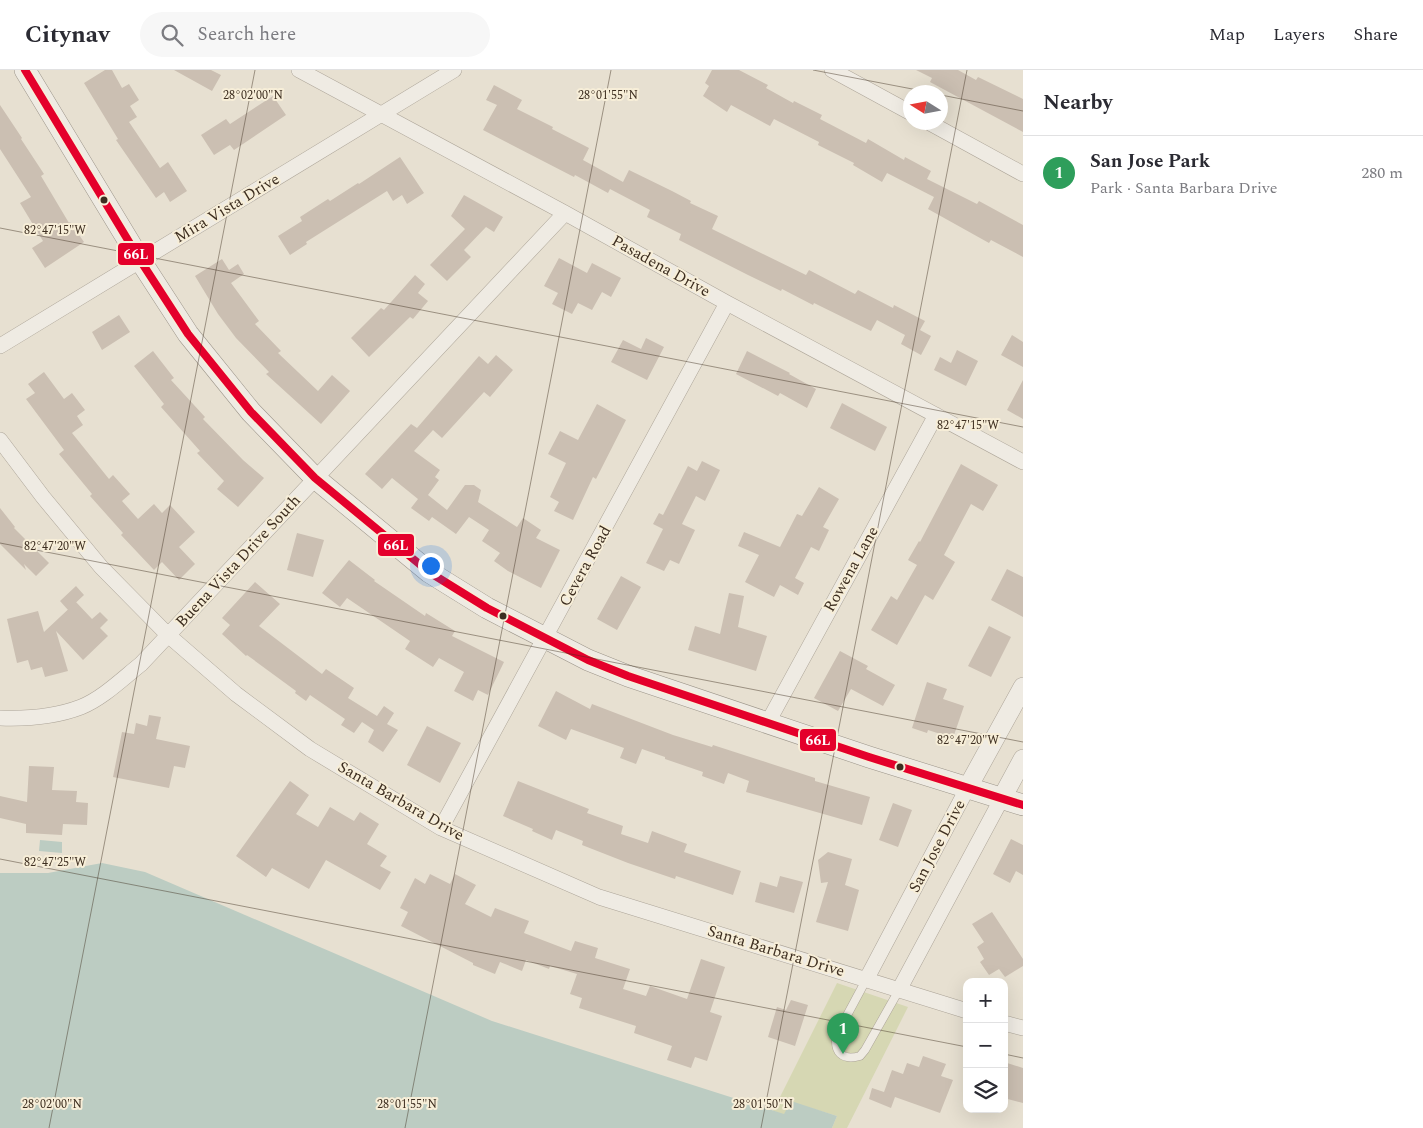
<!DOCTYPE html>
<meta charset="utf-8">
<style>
body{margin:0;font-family:Spectral,serif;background:#f7f7f7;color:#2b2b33}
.controls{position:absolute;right:15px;bottom:15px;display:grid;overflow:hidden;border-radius:10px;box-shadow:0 5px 20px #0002}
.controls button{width:45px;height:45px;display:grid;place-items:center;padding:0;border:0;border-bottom:1px solid #e1e1e2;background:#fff;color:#2b2b33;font:25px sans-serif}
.compass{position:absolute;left:903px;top:15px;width:45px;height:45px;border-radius:50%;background:#fff;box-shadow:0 5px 20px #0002;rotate:281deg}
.you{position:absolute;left:430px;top:495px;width:18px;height:18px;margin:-12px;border:4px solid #fff;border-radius:50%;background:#1a73e8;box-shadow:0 0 0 8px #1a73e833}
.badge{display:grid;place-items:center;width:32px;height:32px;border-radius:50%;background:#0f766e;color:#fff;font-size:16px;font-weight:700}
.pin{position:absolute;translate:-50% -41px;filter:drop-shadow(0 1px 2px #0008)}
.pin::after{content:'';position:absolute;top:26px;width:18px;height:15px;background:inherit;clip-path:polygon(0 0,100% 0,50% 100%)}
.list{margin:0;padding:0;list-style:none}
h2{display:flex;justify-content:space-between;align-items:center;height:65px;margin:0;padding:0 20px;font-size:21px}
h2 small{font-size:16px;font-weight:400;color:#7c7c81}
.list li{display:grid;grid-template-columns:32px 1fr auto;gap:15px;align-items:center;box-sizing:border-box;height:75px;padding:0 20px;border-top:1px solid #e1e1e2}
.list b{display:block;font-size:19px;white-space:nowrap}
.list p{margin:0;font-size:16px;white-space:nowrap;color:#7c7c81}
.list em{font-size:16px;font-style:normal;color:#7c7c81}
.icon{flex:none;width:28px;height:28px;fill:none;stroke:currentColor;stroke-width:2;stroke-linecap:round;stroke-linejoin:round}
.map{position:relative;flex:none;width:1023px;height:1058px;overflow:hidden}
header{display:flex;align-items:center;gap:30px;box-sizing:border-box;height:70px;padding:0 25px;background:#fff;border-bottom:1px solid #e1e1e2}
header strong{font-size:24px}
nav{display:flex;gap:28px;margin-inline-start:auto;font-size:18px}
.search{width:350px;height:45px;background:#f7f7f7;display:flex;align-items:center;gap:12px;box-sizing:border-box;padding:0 18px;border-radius:28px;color:#7c7c81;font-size:19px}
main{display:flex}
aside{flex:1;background:#fff}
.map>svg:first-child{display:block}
.green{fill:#d6d7b3}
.water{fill:#bcccc2}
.building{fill:#cbbfb2}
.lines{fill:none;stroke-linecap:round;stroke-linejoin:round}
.service-casing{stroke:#ada599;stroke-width:9}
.minor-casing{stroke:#ada599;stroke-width:16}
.tertiary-casing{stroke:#ada599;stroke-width:20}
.secondary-casing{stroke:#9c958a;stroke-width:22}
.service{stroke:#efebe3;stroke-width:8}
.minor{stroke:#efebe3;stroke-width:15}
.tertiary{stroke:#efebe3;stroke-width:19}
.secondary{stroke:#efebe3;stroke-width:21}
.bus-1-casing{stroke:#f7eed8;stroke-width:11}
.bus-1{stroke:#e4002b;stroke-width:8}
.ticks{fill:none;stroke:#3d2e20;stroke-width:1;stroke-opacity:0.45}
.bus-dot{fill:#3d2e20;stroke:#f7eed8;stroke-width:2}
.labels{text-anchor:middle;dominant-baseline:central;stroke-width:4;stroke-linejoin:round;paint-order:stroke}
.street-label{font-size:16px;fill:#3d2e20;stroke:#f7eed8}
.ticks-label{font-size:12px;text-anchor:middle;fill:#3d2e20;stroke:#f7eed8;stroke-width:4;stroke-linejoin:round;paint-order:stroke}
.line-badge{stroke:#f7eed8;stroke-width:2}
.badge-label{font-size:14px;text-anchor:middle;font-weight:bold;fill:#fff}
</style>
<header>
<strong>Citynav</strong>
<div class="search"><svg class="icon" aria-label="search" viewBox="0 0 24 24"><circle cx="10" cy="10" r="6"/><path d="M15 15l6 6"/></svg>Search here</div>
<nav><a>Map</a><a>Layers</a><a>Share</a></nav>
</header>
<main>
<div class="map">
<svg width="1023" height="1058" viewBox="0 0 1023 1058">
<rect width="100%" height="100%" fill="#e7e0d1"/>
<path class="green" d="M837 913 908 937 847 1058H832L837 1046 791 1032 784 1045 773 1041Z"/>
<path class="water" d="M40 770 62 772V783L39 781Z
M102 793 145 802 492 951 784 1044 791 1031 837 1046 832 1058H0V803H48Z"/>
<path class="building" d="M105 0H112L122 18 129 14 139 30 130 36 137 47 129 52 160 98 168 92 187 121 170 132 164 122 156 128 116 70 118 69 84 13Z
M174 0H211L221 5 212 21Z
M712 0H739L768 15 766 18 793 33 794 31 822 45 820 49 866 73 868 69 904 90 905 87 931 101 927 109 977 134 979 131 1023 155V187L991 170 989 173 928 139 934 127 887 103 882 112 853 95 854 93 818 75 819 72 774 49 770 56 731 35 727 42 703 26 709 16 705 13Z
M916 0H958L976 10 978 7 1023 29V62L930 12 932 8Z
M494 15 522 30 517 39 553 57 552 59 589 78 583 90 623 112 629 100 672 121 691 131 690 133 718 146 712 159 806 205 809 200 855 224 858 220 893 238 894 235 925 251 920 260 931 266 921 285 901 274 905 265 877 250 871 261 814 233 813 235 782 219 781 221 748 205 679 170 681 164 647 147 650 140 610 119 608 123 575 105 574 107 483 60 497 35 486 30Z
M273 26 286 45 234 80 230 75 214 85 201 65 226 49 230 54Z
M0 35 22 68 21 69 44 104 41 106 69 153 70 152 84 172 45 198 32 178 43 171 20 133 31 127 0 79Z
M400 87 424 123 407 134 402 125 393 131 387 121 306 172 307 174 290 185 278 166 302 151 300 147 328 129 330 131 358 113 359 114Z
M464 125 503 147 494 162 486 157 464 180 471 187 447 211 430 195 465 159 451 146Z
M559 188 587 203 592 193 621 208 611 227 602 222 592 240 578 233 572 244 552 234 558 223 544 216Z
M222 189 229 200 238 194 244 204 231 213 259 251 255 254 281 281 278 283 318 321 332 305 350 321 321 354 266 304 269 302 236 268 218 244 195 206Z
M415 205 425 214 418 223 428 231 413 249 410 247 369 287 351 268 381 238 384 240Z
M119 245 130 262 102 280 92 262Z
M1012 265 1023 272V297L1001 285Z
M646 268 664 277 647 310 611 292 623 270 641 279Z
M957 280 978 291 966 316 934 300 940 287 951 293Z
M153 281 174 308 171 310 205 347 203 349 243 390 264 408 238 437 217 419 224 411 197 383 200 381 161 337 164 334 134 296Z
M747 281 790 303 789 304 816 319 807 338 780 323 778 326 736 304Z
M496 285 513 300 490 327 484 322 442 368 433 360 414 381 440 400 435 407 439 410 428 425 447 440 465 415H474L481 420 478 432 517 457 523 448 541 460 536 468 560 480 541 518 508 501 494 491 500 483 482 471 489 460 469 447 456 464 432 447 429 451 411 438 418 429 392 408 382 419 365 404 411 354 417 358 479 286 488 294Z
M44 302 64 329 72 323 85 340 77 346 83 355 72 363 109 409 113 405 130 424 122 431 138 449 154 434 162 443 170 435 195 462 179 477 195 494 179 510 162 492 154 500 121 465 123 463 90 426 92 424 59 384 64 380 26 329 35 323 28 314Z
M1023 310V349L1007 340Z
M842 333 887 357 875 381 830 358Z
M597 334 626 350 596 409 593 407 573 450 554 441 559 432 550 427 566 393 548 384 560 361 578 370Z
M702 391 720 400 705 431 696 426 682 454 695 460 679 494 670 490 664 501 646 493 663 459 653 454 659 443 663 445 688 396 697 401Z
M961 394 998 415 983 441 971 434 944 485 955 492 933 530 925 525 897 575 871 560 891 526 897 530 917 495 908 490 919 471 920 472Z
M819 417 839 429 823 457 829 460 819 481 811 477 795 508 804 513 798 525 780 515 774 527 745 512 759 485 738 476 744 462 780 477 797 444 802 446Z
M0 438 15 457 14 458 49 493 36 506 24 494 26 500 0 474Z
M297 463 324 470 313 507 287 500Z
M349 490 375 510 374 511 425 546 426 543 455 561 452 566 504 592 488 625 478 620 473 631 454 621 464 602 439 588 433 597 405 579 410 571 347 528 340 537 322 523Z
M1007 499 1023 507V547L991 530Z
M621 506 641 517 617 560 597 549Z
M255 512 280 534 259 556 322 604 326 599 354 618 348 628 377 646 384 636 394 643 387 654 398 660 383 682 368 672 374 660 362 652 354 663 341 655 345 649 310 625 306 631 295 623 296 621 247 585 246 586 222 564 230 555 222 548Z
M76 516 84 525 68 540 60 531Z
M729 523 744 526 738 557 767 566 756 601 688 580 695 556 720 564Z
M76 532 92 549 100 542 108 550 100 558 108 566 83 590 56 561 68 601 45 607 42 597 31 600 28 590 17 593 7 549 38 541 44 562Z
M989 556 1011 567 991 607 968 596Z
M840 581 868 596 866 599 895 615 883 636 851 619 838 641 814 628Z
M927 612 947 619 943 629 964 636 953 668 928 660 927 663 912 658Z
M556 621 590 639 592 634 673 665 712 677 713 675 815 708V711L870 727 862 755 746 722 749 711 728 703 724 714 702 706 703 702 665 689V687L642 679 636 694 620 688 624 678 571 659 566 670 538 656Z
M149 645 161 647 156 669 190 676 185 698 174 696 169 718 113 707 122 662 134 664 136 653 147 656Z
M427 656 461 673 440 713 407 695Z
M29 696 54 697 52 720 77 721 76 732 88 733 87 755 63 754 62 765 26 763V754L0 748V726L27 732Z
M290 711 309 725 296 744 318 757 330 737 354 751 360 742 379 754 367 774 387 786 380 796 391 802 380 820 326 790 309 819 272 798 266 807 236 786Z
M518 711 589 739 587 743 623 756 621 764 648 773 652 761 687 774 684 782 741 801 733 825 676 806 675 809 628 793 582 775 583 771 556 760 552 770 532 761 533 759 503 746Z
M893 733 912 740 898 777 879 770Z
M1011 769 1023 775V805L1016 801 1010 813 993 804Z
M828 782 852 789 845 815 859 820 848 861 816 852 828 812 821 813 818 790Z
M430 804 450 814 455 804 476 815 465 834 491 847 495 838 529 851 524 863 571 881 575 871 598 878 595 888 630 899 623 919 646 926 650 916 687 929 701 889 725 897 710 942 722 946 707 991 695 987 691 998 667 990 672 976 634 963 636 956 579 938 582 928 570 924 577 904 550 896 549 899 526 890 522 901 500 892 495 904 473 895V893L401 856 408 842 400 838 415 808 425 814Z
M780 806 803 812 794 843 755 832 760 812 777 817Z
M992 842 1023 889V896L1005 907 999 899 989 905 980 892 984 889 977 877 984 872 972 854Z
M791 930 808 935 795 976 768 967 777 937 786 940Z
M923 986 946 994 941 1006 953 1010 940 1043 895 1027 891 1038 869 1029 872 1018 884 1022 892 1000 903 1004 907 993 919 997Z
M1004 992 1023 998V1033L1004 1028Z"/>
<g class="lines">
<g class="service-casing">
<path id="service" d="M866 910 837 964C833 982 842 991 860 986L865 980 899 920"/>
</g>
<g class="minor-casing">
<path id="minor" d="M299 0 565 143 727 233 1023 392
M832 0 911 43
M928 52 1023 104
M0 276 454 0
M0 370 43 427 101 497 168 565 236 624 310 679 441 758 599 827 967 941
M0 648C27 649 55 647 81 637 103 628 122 609 141 594L565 143
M767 654 936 345
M441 758 727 233
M866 910 968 717
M899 920 1002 728
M1004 953 1023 958"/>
</g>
<g class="tertiary-casing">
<path id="tertiary" d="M968 717 1023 617
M1002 728 1023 689"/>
</g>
<g class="secondary-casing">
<path id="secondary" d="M25 0 140 190 188 264 251 342 315 408 429 502 487 538 588 590 628 606 869 687 1023 735"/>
</g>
<use href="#service" class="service"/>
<use href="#minor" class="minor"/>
<use href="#tertiary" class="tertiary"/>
<use href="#secondary" class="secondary"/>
<g class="bus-1-casing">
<path id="bus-1" d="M25 0 140 190 188 264 251 342 315 408 429 502 487 538 588 590 628 606 869 687 1023 735"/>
</g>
<use href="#bus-1" class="bus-1"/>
</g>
<path class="ticks" d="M813 0 928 22M941 25 1023 41M0 158 1023 357M0 473 1023 672M0 789 967 977M1004 984 1023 988M49 1058 255 0M405 1058 611 0M761 1058 967 0"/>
<g class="bus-dot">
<circle cx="104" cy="130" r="4.5"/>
<circle cx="503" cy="546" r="4.5"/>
<circle cx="900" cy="697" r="4.5"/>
</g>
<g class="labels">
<g class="street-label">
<text transform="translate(227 138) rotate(-31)">Mira Vista Drive</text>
<text transform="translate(661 196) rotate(29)">Pasadena Drive</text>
<text transform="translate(238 491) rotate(-47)">Buena Vista Drive South</text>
<text transform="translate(585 496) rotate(-61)">Cevera Road</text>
<text transform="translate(851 499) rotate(-61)">Rowena Lane</text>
<text transform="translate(401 731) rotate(30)">Santa Barbara Drive</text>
<text transform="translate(937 776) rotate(-62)">San Jose Drive</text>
<text transform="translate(776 881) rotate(17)">Santa Barbara Drive</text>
</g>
</g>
<g class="ticks-label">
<text x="253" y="29">28°02'00"N</text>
<text x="608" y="29">28°01'55"N</text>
<text x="55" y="164">82°47'15"W</text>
<text x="968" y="359">82°47'15"W</text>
<text x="55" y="480">82°47'20"W</text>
<text x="968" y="674">82°47'20"W</text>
<text x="55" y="796">82°47'25"W</text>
<text x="52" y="1038">28°02'00"N</text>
<text x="407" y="1038">28°01'55"N</text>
<text x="763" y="1038">28°01'50"N</text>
</g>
<g class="line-badge">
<rect x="117" y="172" width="38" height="24" rx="5" fill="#e4002b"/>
<rect x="377" y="463" width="38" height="24" rx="5" fill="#e4002b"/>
<rect x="799" y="658" width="38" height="24" rx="5" fill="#e4002b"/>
</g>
<g class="badge-label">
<text x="136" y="189">66L</text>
<text x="396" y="480">66L</text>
<text x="818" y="675">66L</text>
</g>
</svg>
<div class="controls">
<button>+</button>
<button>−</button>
<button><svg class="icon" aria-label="layers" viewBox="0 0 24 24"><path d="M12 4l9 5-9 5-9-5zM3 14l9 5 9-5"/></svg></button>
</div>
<svg class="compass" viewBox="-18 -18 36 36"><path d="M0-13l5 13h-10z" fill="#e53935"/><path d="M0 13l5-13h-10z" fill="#7c7c81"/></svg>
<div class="you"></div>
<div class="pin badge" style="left:843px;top:984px;background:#2e9e5b">1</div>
</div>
<aside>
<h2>Nearby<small></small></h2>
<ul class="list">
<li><span class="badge" style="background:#2e9e5b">1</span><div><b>San Jose Park</b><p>Park · Santa Barbara Drive</p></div><em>280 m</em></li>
</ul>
</aside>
</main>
